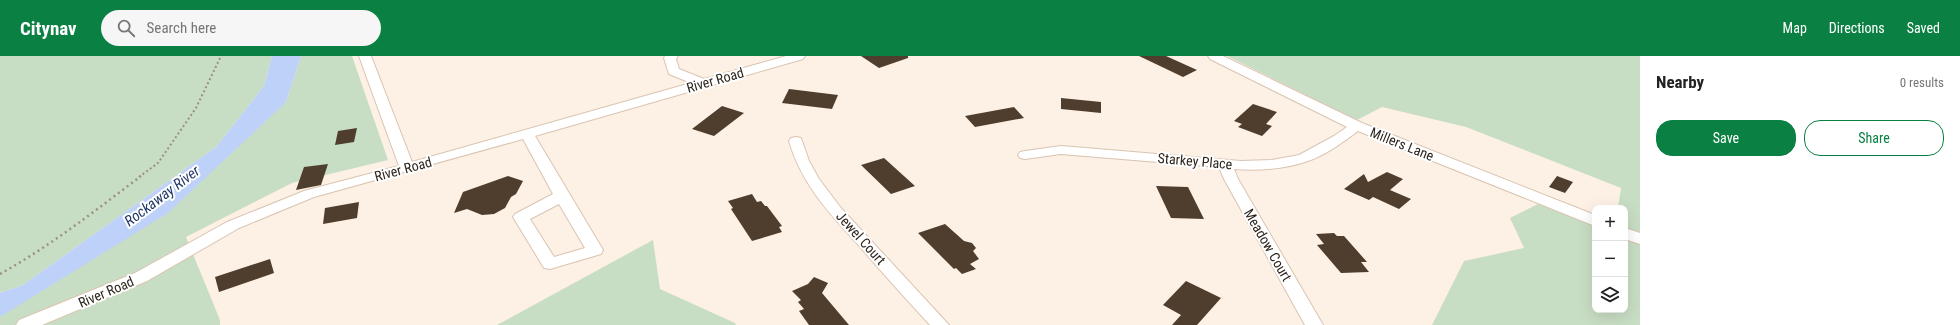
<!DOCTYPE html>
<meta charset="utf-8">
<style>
body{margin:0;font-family:"Roboto Condensed",sans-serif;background:#f6f6f6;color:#222}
.controls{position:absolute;right:12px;bottom:12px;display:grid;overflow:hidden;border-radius:8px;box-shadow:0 4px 16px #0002}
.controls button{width:36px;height:36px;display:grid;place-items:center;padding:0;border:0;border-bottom:1px solid #e0e0e0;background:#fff;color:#222;font:20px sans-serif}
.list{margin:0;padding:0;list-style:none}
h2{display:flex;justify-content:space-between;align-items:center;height:52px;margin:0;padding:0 16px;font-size:17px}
h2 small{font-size:13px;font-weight:400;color:#767676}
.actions{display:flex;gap:8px;padding:12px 16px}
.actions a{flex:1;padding:9px 0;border:1px solid #0b8043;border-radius:16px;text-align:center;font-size:14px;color:#0b8043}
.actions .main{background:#0b8043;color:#fff}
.icon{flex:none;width:22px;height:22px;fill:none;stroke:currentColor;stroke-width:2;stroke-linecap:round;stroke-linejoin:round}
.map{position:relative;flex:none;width:1640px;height:269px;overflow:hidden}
header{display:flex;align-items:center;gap:24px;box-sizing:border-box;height:56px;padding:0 20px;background:#0b8043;color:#fff}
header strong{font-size:19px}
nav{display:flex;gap:22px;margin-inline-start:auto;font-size:14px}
.search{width:280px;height:36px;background:#f6f6f6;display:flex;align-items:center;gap:10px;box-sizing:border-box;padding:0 14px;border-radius:22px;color:#767676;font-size:15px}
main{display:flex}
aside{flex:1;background:#fff}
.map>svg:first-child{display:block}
.green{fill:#c8dec4}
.water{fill:#bed1f9}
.building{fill:#4f3e2e}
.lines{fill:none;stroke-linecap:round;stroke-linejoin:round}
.minor-casing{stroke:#d9c4b1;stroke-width:2}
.path-far1{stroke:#9b9086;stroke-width:2;stroke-dasharray:2 2.5;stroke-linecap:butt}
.path{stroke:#9b9086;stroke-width:2.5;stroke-dasharray:2 3.5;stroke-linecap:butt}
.minor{fill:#fff;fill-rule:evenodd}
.labels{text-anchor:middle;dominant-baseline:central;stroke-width:4;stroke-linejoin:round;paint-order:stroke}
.street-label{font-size:14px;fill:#2d251d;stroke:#fff}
.water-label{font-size:15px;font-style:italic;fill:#233869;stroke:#fff}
</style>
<header>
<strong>Citynav</strong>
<div class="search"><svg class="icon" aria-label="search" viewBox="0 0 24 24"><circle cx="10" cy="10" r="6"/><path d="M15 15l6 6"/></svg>Search here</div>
<nav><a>Map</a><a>Directions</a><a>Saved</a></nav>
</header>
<main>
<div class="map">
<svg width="1640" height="269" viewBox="0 0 1640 269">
<rect width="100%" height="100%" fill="#fdf0e4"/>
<path class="green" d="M0 0H272L264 30 216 91 23 229 0 237Z
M301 0H352L388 104 292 127 186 181 220 264V269H0V261L286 46Z
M1227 0H1640V269H1432L1464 205 1524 192 1510 162 1544 145 1595 165V254H1625V152H1618L1621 132 1466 71 1382 51 1357 64Z
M653 184 660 233 735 267 736 269H497Z"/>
<path class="water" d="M272 0H301L286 46 168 157 0 261V237L23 229 216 91 264 30Z"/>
<path class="building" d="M861 0H908V2L879 12Z
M1139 0H1166L1197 14 1183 21Z
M789 33 838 39 832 53 782 47Z
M1061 42 1101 46V57L1061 53Z
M1253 48 1277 56 1266 68 1272 70 1262 80 1238 71 1242 68 1234 65Z
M722 50 744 57 714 80 692 73Z
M1014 51 1024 62 975 71 965 60Z
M357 72 354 86 335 89 338 75Z
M884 102 915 130 891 138 861 109Z
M328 108 321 129 296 134 304 111Z
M1387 116 1403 123 1390 134 1411 143 1399 153 1373 141 1369 144 1344 133 1364 118 1368 126Z
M508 120 523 125 516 138 511 141 505 152 494 158 482 159 467 153 454 157 463 136Z
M1557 120 1573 126 1565 137 1549 131Z
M1156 130 1188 131 1204 163 1171 162Z
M752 138 757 146 761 145 765 150H767L782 170 779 171 782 176 752 185 731 153 733 152 728 145Z
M359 146 357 162 323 168 325 152Z
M945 168 964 185 972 187 976 192 973 195 979 203 970 208 976 213 962 218 956 212 954 213 918 177Z
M1334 177 1337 180H1344L1367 206H1361L1369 216 1341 217 1317 189 1324 188 1316 178Z
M270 203 274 217 219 236 215 221Z
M814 221 828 227 822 237 849 269H809L799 255 804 253 798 246 801 244 792 235 808 228Z
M1186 225 1221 242 1197 269H1172L1181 259 1163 249Z"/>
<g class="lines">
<g class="minor-casing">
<path id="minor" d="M359 0H371L412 106 691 27 669 18 664 2 665 0H678L676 3 679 13 704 23 786 0H805L803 3 535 80 603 194 601 198 550 213 544 212 513 161 515 158 553 138 523 83 314 141 239 172 147 225 42 269H16L19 264 135 217 227 166 304 135 399 110ZM559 148 585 192 554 201 530 163Z
M1208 0H1223L1362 67 1595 159V170L1358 75C1343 86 1326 99 1308 105 1286 113 1257 115 1234 113L1238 123 1323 269H1305L1224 123 1219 111 1061 98 1025 103 1020 102 1018 99 1020 96 1025 95 1061 90 1241 105 1272 104 1299 99 1334 80 1347 71 1210 3Z
M796 81 801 82 809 105 819 123 841 152 949 269H930C907 244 884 219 862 193 832 160 802 130 789 85L791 82Z
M1625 172 1640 177V188L1625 183Z"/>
</g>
<path class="path-far1" d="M139 121 158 107 196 52 221 0"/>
<path class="path" d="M0 218C50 190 95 155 141 120"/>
<use href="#minor" class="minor"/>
</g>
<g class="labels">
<g class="street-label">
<text transform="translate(715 24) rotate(-16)">River Road</text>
<text transform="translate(1402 88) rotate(22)">Millers Lane</text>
<text transform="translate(1195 105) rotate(5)">Starkey Place</text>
<text transform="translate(403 113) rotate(-15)">River Road</text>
<text transform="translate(861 182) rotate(48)">Jewel Court</text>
<text transform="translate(1268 189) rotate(60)">Meadow Court</text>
<text transform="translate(106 236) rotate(-23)">River Road</text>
</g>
<g class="water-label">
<text transform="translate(162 140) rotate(-37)">Rockaway River</text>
</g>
</g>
</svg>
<div class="controls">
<button>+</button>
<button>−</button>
<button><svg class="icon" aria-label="layers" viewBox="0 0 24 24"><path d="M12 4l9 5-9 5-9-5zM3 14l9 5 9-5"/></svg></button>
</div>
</div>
<aside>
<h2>Nearby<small>0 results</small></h2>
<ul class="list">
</ul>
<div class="actions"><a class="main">Save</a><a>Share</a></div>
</aside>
</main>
